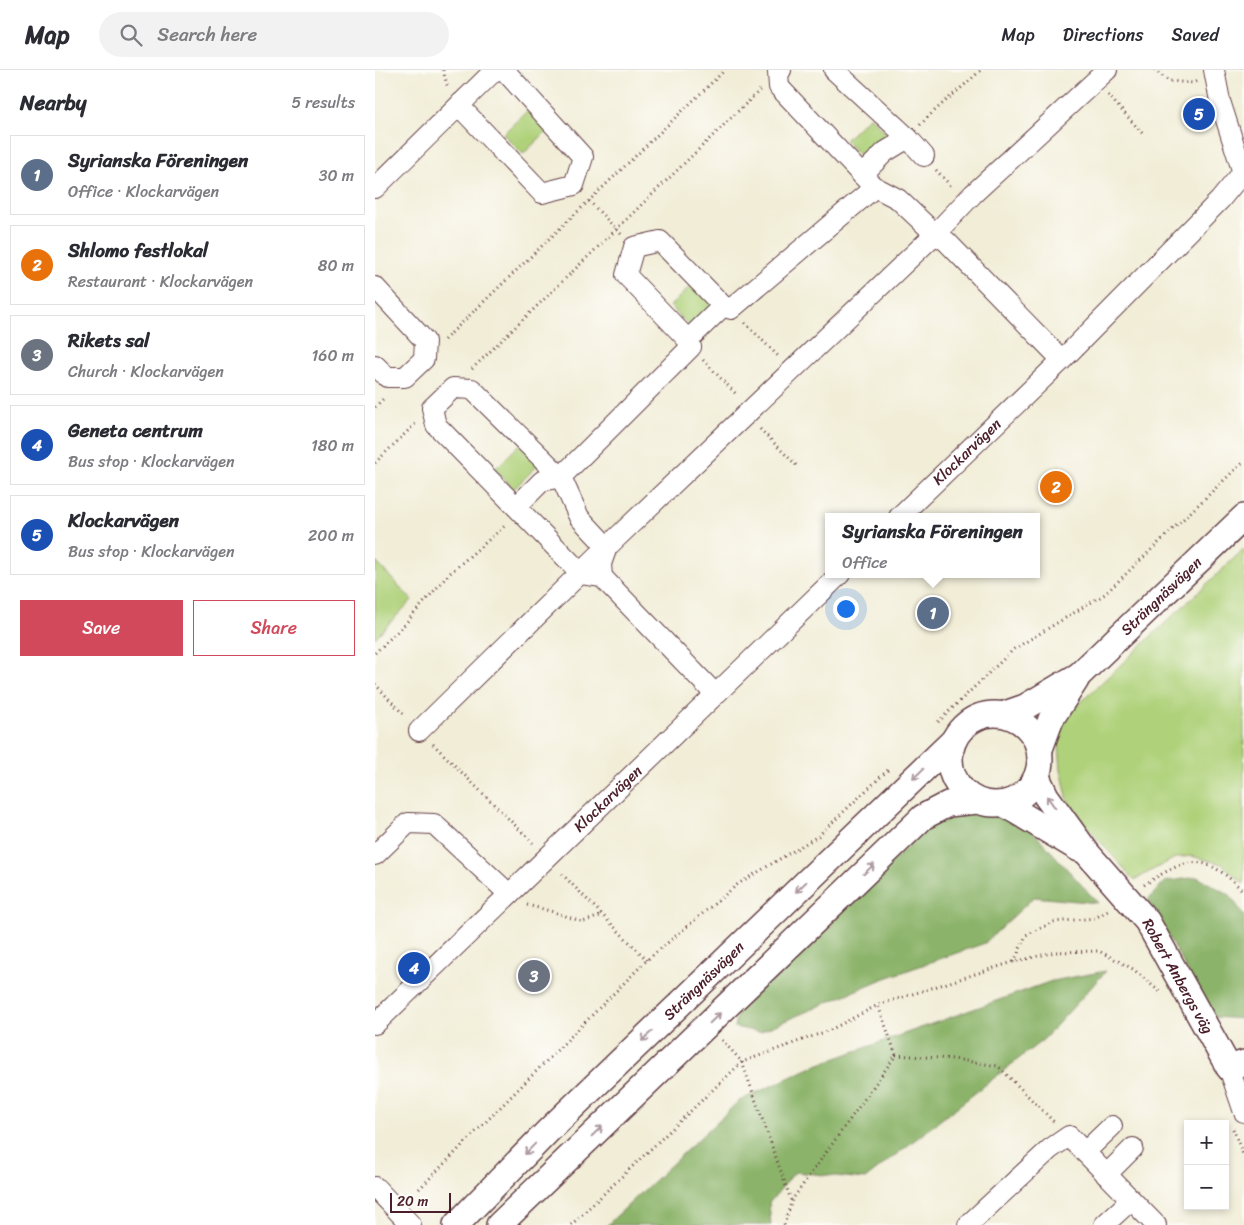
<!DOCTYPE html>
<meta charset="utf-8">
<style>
body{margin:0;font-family:Sriracha,sans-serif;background:#f2f2f3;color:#2b2b33}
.controls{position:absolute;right:15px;bottom:15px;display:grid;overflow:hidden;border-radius:0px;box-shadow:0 2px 8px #0003}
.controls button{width:45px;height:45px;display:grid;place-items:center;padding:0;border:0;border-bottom:1px solid #e1e1e2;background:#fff;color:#2b2b33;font:25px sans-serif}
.scale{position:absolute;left:15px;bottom:12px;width:61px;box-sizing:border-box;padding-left:5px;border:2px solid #4a1f2b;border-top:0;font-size:14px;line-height:18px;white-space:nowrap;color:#4a1f2b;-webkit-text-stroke:4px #fdfcf7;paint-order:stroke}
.you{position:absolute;left:470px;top:538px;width:18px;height:18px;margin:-12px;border:4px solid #fff;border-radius:50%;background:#1a73e8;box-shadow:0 0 0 8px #1a73e833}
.badge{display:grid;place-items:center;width:32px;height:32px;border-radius:50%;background:#d1495b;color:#fff;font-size:16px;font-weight:700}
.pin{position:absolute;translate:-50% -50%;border:2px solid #fff;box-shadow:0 1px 5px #0006}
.popup{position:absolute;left:450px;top:443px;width:215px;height:65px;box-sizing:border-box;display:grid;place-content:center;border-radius:0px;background:#fff;filter:drop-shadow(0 1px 4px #0005);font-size:16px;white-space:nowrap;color:#7c7c81}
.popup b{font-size:19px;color:#2b2b33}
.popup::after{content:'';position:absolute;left:50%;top:100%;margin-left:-10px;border:10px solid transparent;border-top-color:#fff}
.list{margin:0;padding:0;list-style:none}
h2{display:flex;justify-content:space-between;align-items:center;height:65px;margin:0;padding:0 20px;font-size:21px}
h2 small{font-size:16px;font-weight:400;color:#7c7c81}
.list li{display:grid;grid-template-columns:32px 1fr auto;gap:15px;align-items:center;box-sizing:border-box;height:80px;margin:0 10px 10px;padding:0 10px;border:1px solid #e1e1e2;border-radius:0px}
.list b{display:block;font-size:19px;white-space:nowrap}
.list p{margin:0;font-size:16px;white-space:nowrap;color:#7c7c81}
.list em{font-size:16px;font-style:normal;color:#7c7c81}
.actions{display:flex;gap:10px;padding:15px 20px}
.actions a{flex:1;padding:11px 0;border:1px solid #d1495b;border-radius:0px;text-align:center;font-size:18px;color:#d1495b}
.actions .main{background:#d1495b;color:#fff}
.icon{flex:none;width:28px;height:28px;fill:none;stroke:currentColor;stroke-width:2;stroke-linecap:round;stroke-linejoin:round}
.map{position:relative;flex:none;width:869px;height:1155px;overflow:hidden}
header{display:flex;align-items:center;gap:30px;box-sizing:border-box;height:70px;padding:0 25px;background:#fff;border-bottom:1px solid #e1e1e2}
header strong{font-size:24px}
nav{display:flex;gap:28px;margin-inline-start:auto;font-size:18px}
.search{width:350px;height:45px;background:#f2f2f3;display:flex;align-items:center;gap:12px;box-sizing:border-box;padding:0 18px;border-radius:28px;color:#7c7c81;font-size:19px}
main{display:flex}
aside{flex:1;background:#fff}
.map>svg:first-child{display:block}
.green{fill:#afd179;stroke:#7c7852}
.forest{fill:#8bb369;stroke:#6a694a}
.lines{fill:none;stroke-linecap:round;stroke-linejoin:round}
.minor-casing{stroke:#633e45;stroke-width:22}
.major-casing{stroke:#633e45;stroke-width:28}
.path{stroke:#633e45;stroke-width:3;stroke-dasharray:1 4;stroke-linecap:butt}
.minor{stroke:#fff;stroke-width:20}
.major{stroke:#fff;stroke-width:25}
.oneway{stroke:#ae9aa0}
.labels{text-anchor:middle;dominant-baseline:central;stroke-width:4.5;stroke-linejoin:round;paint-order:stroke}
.street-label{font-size:15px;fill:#4a1f2b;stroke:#fdfcf7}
</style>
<header>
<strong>Map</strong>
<div class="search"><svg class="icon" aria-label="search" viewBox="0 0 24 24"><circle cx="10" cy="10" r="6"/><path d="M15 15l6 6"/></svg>Search here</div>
<nav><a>Map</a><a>Directions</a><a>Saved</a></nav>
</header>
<main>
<aside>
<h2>Nearby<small>5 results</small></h2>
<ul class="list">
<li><span class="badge" style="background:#5c6f8a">1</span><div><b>Syrianska Föreningen</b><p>Office · Klockarvägen</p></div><em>30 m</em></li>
<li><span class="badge" style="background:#e8710a">2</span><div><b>Shlomo festlokal</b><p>Restaurant · Klockarvägen</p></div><em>80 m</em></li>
<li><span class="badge" style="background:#6b7280">3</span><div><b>Rikets sal</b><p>Church · Klockarvägen</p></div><em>160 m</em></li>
<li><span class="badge" style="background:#1a4fb4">4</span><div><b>Geneta centrum</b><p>Bus stop · Klockarvägen</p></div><em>180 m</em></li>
<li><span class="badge" style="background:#1a4fb4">5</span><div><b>Klockarvägen</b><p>Bus stop · Klockarvägen</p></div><em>200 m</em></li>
</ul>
<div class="actions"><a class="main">Save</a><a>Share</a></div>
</aside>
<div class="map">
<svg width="869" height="1155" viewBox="0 0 869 1155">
<rect width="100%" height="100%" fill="#fdfcf7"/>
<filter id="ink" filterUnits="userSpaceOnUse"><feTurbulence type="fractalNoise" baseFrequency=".02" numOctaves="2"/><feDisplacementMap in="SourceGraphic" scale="10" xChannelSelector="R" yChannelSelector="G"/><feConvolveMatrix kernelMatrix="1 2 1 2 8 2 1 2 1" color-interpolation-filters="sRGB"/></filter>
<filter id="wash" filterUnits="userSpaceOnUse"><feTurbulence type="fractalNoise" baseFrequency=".0096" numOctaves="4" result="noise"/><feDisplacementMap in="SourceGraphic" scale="20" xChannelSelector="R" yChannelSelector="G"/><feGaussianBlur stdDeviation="1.12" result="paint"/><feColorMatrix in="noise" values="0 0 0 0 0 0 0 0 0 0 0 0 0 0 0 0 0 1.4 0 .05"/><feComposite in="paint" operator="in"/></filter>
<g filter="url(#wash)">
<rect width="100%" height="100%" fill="#f1edd7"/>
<path class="green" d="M153 40 173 60 148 84 128 64Z
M495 46 514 66 489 90 470 70Z
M320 212 339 232 314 256 295 236Z
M145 374 164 394 139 419 120 399Z
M869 479V814L847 794 816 786 800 788 759 810 694 736 686 699 683 665 688 649Z
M0 491 37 530 0 568Z"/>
<path class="forest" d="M610 740 631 742 652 755 723 833 659 827 610 873 505 910 384 962 359 957 363 941 556 754 586 741Z
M822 807 855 825 869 846V949L838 947 773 830 789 812Z
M731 901 669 969 490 1109 420 1102 394 1133 396 1155H232L364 1031 439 996 677 911Z"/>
</g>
<g filter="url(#ink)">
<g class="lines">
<g class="minor-casing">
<g id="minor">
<path d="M406 0 403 2 404 17 487 105"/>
<path d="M459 0 533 68"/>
<path d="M839 0 845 31 868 103"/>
<path d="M86 33 89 41 167 123 199 115 208 87 129 0"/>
<path d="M496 114 487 105 510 82 533 68 549 86"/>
<path d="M0 118 120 0"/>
<path d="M0 217 50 271 49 289 30 307H12L0 295"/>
<path d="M313 270 251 205 259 177 285 171 348 236"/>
<path d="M141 437 167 411 186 407 97 319 78 318 57 338 61 355 196 493 206 504 227 507 340 624"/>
<path id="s1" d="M524 447 687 290 845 130 869 101"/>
<path d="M227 507 226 494 232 477 204 447 186 407 316 277 313 270 348 236 356 239 500 117 523 129 560 164 571 171 687 290"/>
<path d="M44 661 232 477 560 164 598 124 732 0"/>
<path d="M0 785 33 753 59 754 134 824"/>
<path id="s2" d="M0 954 465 504"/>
<path d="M854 998 869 1042"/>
<path d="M710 1082 737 1056"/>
<path d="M731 1105 758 1078"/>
<path d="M0 1117 36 1155"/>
<path d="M593 1155 675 1079 694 1066 781 1155"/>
<path d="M729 1155 756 1130"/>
</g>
</g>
<g class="major-casing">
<g id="major">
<circle cx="620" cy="689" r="45"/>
<path id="s3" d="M630 644 650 637 704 605 869 447"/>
<path d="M665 679 676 649 701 610"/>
<path id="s4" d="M662 707 671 726 713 784 772 851 854 998 869 993"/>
<path d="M629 734 704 779"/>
<path id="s5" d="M81 1155 174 1060 579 670"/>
<path d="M124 1155 548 747 573 734 602 731"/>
</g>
</g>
<path class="path" d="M68 0 73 19
M779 0 794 11 818 13 822 11
M733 25 768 64
M545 55C564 35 586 19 606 0
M561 100 577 117
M214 131 246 164
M370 253 403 286
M69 270 350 0
M328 290 362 325
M97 299 385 20
M0 337 10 327
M385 359 422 396
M0 393 40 354
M0 583 30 554 74 504 132 454
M0 614 30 646
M563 652 639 579 730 524 869 391
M58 674 158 773
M187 804 272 890
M769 815C814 786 830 782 869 822
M152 835 179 842 208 852 228 845
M639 892 651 865 679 852 720 848 735 840
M347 970 367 992 416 1130
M521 985 578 989 623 996 679 1052
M858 1059 869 1087
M44 1119 272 890 363 814 443 766 515 698
M196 1155 367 992 455 960 503 935 638 892 680 882 724 881 758 899 785 922
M409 1155 417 1130 521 985 503 935"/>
<use href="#minor" class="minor"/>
<use href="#major" class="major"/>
</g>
<defs><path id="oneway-shaft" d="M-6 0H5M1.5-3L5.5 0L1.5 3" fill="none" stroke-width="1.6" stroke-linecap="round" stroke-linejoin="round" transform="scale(1.25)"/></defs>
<g class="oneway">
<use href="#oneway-shaft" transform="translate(543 704) rotate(136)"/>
<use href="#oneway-shaft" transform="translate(676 732) rotate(-125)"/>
<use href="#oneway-shaft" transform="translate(494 799) rotate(-44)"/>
<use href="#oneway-shaft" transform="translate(426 817) rotate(136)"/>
<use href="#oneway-shaft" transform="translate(340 948) rotate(-44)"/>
<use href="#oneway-shaft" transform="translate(272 966) rotate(136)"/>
<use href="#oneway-shaft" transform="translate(222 1061) rotate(-44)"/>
<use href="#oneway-shaft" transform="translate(155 1079) rotate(134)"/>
</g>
</g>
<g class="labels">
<g class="street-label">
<text stroke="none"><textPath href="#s1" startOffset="94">Klockarvägen</textPath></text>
<text stroke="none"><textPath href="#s3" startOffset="198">Strängnäsvägen</textPath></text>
<text stroke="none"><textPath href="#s2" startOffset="324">Klockarvägen</textPath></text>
<text stroke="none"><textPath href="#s4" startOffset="245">Robert Anbergs väg</textPath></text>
<text stroke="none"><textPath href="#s5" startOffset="348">Strängnäsvägen</textPath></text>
</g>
</g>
</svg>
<div class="controls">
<button>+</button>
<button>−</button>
</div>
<div class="scale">20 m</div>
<div class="you"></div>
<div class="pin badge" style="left:558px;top:543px;background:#5c6f8a">1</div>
<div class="popup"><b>Syrianska Föreningen</b>Office</div>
<div class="pin badge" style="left:681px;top:417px;background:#e8710a">2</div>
<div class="pin badge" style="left:159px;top:906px;background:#6b7280">3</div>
<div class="pin badge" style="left:39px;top:898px;background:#1a4fb4">4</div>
<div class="pin badge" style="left:824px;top:44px;background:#1a4fb4">5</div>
</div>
</main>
